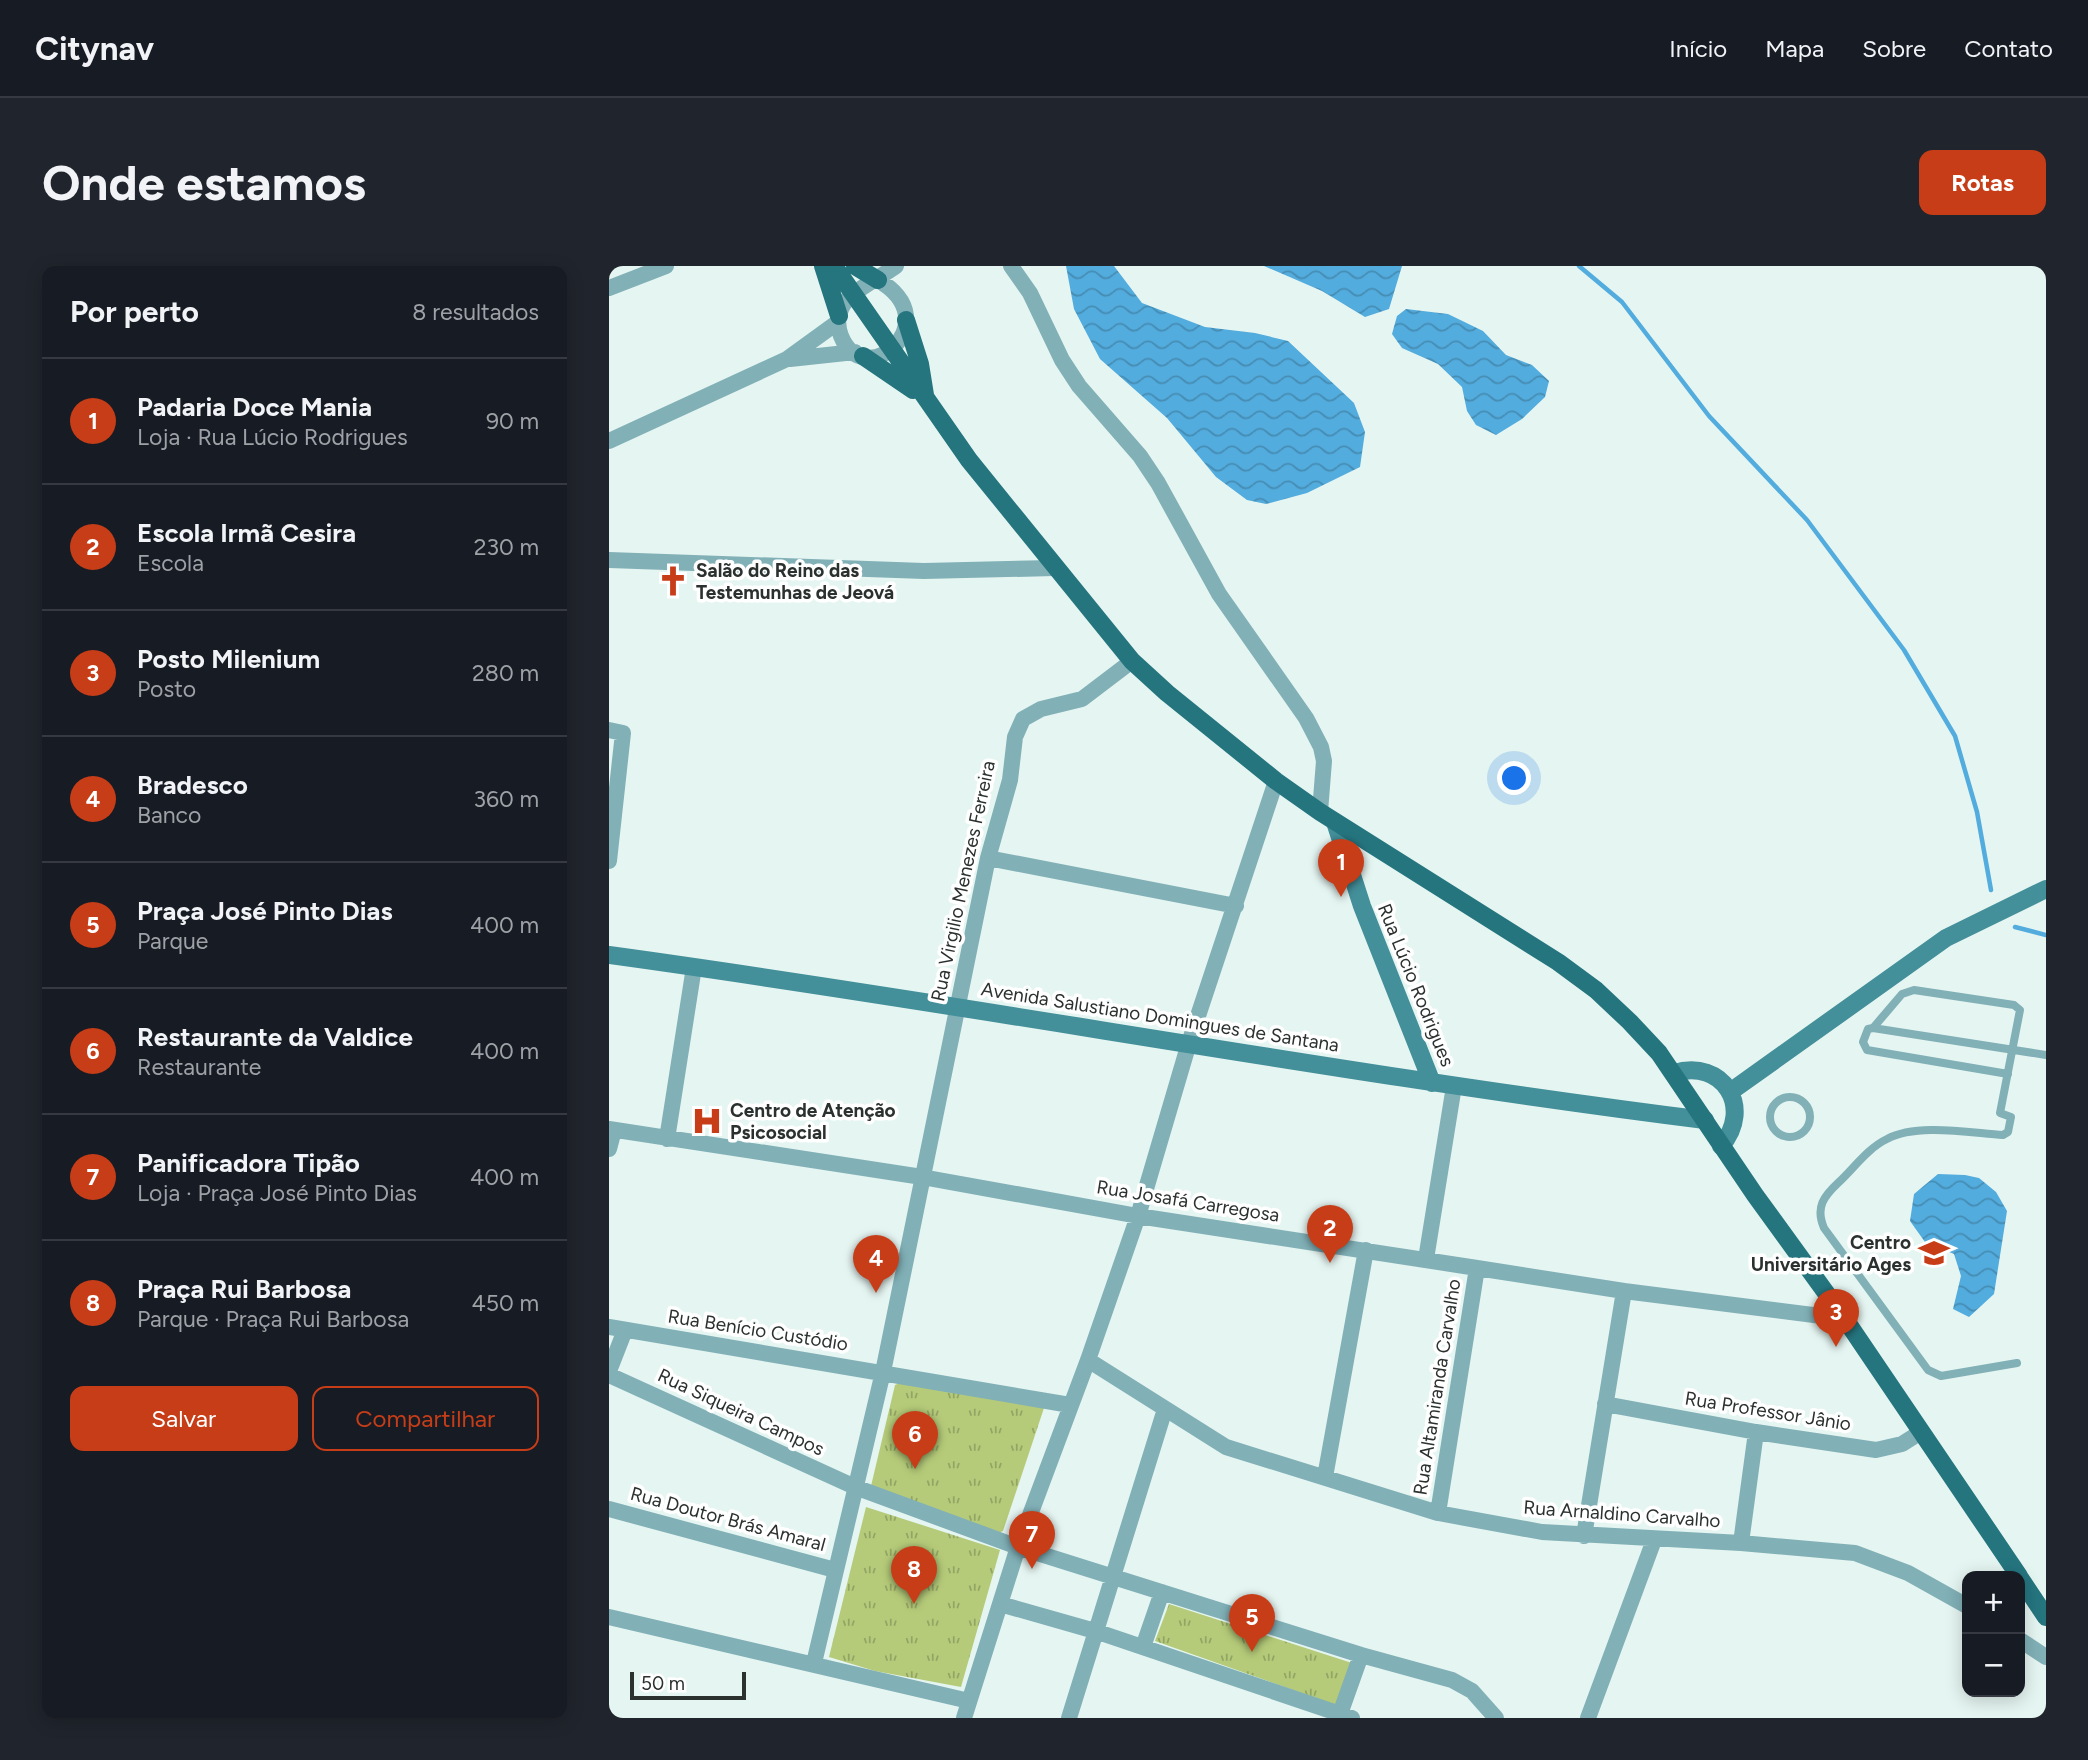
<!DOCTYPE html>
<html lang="pt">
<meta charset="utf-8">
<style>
body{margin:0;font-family:Figtree,sans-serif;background:#20242c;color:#f1f3f6}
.controls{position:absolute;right:21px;bottom:21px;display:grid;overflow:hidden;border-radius:14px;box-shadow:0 4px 18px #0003}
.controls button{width:63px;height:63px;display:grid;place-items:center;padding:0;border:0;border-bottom:2px solid #363941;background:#171b24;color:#f1f3f6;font:35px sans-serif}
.scale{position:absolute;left:21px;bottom:18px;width:116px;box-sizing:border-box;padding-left:7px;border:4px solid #2b312f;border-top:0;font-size:19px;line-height:24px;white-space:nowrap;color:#2b312f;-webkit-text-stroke:5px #fff;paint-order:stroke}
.you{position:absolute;left:906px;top:513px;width:24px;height:24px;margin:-18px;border:5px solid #fff;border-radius:50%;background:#1a73e8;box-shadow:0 0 0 10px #1a73e833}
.badge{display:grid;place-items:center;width:46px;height:46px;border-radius:50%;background:#c63d18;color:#fff;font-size:23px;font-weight:700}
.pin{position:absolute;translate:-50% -58px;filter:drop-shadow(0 2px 4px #0008)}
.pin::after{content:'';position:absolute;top:37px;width:24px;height:21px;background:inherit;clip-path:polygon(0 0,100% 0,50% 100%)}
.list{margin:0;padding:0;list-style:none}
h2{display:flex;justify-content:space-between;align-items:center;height:91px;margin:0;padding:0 28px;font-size:30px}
h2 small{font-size:23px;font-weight:400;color:#9ea1a6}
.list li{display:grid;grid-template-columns:46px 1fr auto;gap:21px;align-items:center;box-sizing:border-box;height:126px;padding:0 28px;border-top:2px solid #363941}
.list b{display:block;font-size:26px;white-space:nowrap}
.list p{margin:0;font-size:23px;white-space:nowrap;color:#9ea1a6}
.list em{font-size:23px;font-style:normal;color:#9ea1a6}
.actions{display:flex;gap:14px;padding:21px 28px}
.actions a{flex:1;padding:16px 0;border:2px solid #c63d18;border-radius:14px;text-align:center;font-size:24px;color:#c63d18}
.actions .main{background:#c63d18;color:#fff}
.map{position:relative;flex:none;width:1437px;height:1452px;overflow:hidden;border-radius:14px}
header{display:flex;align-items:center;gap:42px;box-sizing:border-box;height:98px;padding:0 35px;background:#171b24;border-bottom:2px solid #363941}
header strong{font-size:33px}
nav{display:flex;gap:38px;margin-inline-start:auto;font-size:24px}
.intro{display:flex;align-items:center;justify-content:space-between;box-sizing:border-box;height:168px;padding:0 42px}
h1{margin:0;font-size:49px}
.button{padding:18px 32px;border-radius:14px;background:#c63d18;color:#fff;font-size:24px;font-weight:700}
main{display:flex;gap:42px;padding:0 42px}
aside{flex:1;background:#171b24;border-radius:14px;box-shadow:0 4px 18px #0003}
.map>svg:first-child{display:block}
.park{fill:url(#park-tufts)}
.water{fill:url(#water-waves)}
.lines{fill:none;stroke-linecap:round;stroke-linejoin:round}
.stream{stroke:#53acde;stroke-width:4.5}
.lane{stroke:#81b0b7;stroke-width:8}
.street{stroke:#81b0b7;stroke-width:16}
.secondary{stroke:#438f9a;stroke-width:18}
.primary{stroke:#25757f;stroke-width:18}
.labels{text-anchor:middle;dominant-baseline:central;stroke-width:7;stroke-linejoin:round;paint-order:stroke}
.poi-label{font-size:19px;font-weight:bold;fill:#2b312f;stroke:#fff;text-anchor:start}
.street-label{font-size:19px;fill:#2b312f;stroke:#fff}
</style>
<header>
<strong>Citynav</strong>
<nav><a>Início</a><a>Mapa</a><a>Sobre</a><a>Contato</a></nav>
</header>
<div class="intro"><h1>Onde estamos</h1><a class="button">Rotas</a></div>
<main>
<aside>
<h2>Por perto<small>8 resultados</small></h2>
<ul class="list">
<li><span class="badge">1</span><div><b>Padaria Doce Mania</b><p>Loja · Rua Lúcio Rodrigues</p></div><em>90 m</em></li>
<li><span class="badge">2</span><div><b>Escola Irmã Cesira</b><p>Escola</p></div><em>230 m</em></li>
<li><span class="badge">3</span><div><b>Posto Milenium</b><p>Posto</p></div><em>280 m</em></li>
<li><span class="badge">4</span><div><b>Bradesco</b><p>Banco</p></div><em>360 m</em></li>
<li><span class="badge">5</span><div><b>Praça José Pinto Dias</b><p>Parque</p></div><em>400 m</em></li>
<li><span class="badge">6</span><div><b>Restaurante da Valdice</b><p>Restaurante</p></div><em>400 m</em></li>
<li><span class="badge">7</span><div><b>Panificadora Tipão</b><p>Loja · Praça José Pinto Dias</p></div><em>400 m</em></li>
<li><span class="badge">8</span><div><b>Praça Rui Barbosa</b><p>Parque · Praça Rui Barbosa</p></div><em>450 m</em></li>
</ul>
<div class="actions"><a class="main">Salvar</a><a>Compartilhar</a></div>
</aside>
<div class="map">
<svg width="1437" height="1452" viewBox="0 0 1437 1452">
<defs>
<pattern id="park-tufts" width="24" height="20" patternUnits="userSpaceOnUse" patternTransform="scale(1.75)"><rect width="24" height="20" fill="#b5cb79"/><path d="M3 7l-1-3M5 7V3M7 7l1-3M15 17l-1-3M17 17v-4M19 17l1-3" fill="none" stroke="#93a564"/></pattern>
<pattern id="water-waves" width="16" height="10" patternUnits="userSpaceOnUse" patternTransform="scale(1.75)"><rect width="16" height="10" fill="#53acde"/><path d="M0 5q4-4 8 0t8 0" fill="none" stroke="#458db4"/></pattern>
</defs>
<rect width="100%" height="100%" fill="#e5f5f1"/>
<path class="park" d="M300 1113 435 1142 394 1265 387 1268 262 1220 286 1119Z
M257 1241 391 1284 352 1421 266 1405 220 1391Z
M560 1338 743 1397 729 1440 546 1375Z"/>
<path class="water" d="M457 0H505L533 37 596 61 646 67 679 75 745 137 756 166 751 201 698 227 657 238 638 234 607 211 558 152 491 93 465 43Z
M655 0H793L780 43 756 51 713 25Z
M797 43 839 48 874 65 897 89 923 99 940 115 936 131 913 153 887 169 867 159 858 145 853 121 829 98 793 82 783 68 788 50Z
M1329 908 1356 909 1370 912 1387 926 1398 945 1385 1028 1360 1051 1344 1043 1352 1010 1345 988 1316 976 1301 955 1305 928Z"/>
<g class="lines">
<path class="stream" d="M970 0 1013 36 1100 150 1198 254 1295 384 1346 470 1368 546 1382 624
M1406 661 1437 669"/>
<path class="lane" d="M1264 762 1293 728 1305 724 1405 739 1411 744 1391 847 1402 851 1399 866 1394 869C1361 867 1308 857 1278 873 1259 882 1245 902 1230 916 1215 930 1206 941 1215 962L1319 1104 1332 1110 1408 1097
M1399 808 1258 784 1254 776 1259 763 1264 762 1437 789
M1161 851a20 20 0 1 1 40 0a20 20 0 1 1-40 0Z"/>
<path class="street" d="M402 0 421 27 453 94 470 120 531 190 549 217 610 328 697 452 712 481 715 495 711 546
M269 14C341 56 255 128 232 70 227 58 229 44 238 34 250 21 272 11 287 0
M0 22 57 0
M181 93 246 86
M0 175 178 93 229 56
M0 294 315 305 445 302
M0 464 14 467 0 595
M379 592 627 640
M0 863 313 911 529 950 868 1002 1015 1025 1236 1053
M58 873 85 701
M0 883 5 864
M817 993 845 820
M0 1061 461 1139
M479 1094 617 1181 829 1247 933 1266 1132 1277 1246 1287 1299 1307 1358 1340
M0 1105 16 1064
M0 1109 246 1221 409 1281 752 1389 843 1414 863 1425 887 1452
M996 1138 1147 1166 1267 1184 1293 1178 1312 1166
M716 1211 757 984
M0 1243 226 1304
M829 1247 868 1002
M975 1270 1015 1025
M1132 1277 1147 1166
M391 1338 486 1365 743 1452
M0 1351 360 1435
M1411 1374 1437 1391
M534 1381 553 1326
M205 1397 274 1106 379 592 401 514 406 471 414 453 432 443 473 433 523 395
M731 1448 752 1389
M355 1452 409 1281 479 1094 529 950 580 777 667 515
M460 1452 556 1143
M979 1452 1045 1274"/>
<path class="secondary" d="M726 556 753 640 823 817
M0 689C366 739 729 808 1096 854
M1065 807C1114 792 1145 842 1112 880
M1121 826 1337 672 1437 623"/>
<path class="primary" d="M214 0 230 50
M225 0 360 194 523 395 558 427 667 515 711 546 949 696 987 724 1021 756 1050 787 1146 929 1236 1053 1410 1310
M246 0 269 14
M297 54 311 98 316 129
M254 90 304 124
M1411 1312 1437 1351"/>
</g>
<defs>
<g id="church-bare" transform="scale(2.415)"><path d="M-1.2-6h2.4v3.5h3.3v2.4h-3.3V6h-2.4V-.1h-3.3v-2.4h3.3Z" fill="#c63d18" stroke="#fff" stroke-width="2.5" paint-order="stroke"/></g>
<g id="hospital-bare" transform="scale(2.415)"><path d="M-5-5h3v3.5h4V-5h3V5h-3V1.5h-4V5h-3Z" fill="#c63d18" stroke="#fff" stroke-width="2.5" paint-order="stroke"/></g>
<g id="university-bare" transform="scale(2.415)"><path d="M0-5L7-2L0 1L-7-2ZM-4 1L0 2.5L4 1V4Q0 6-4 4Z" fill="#c63d18" stroke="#fff" stroke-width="2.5" paint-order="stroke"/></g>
</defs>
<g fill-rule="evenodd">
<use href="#church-bare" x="64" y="315"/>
<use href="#hospital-bare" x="98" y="855"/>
<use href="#university-bare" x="1325" y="987"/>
</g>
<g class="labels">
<g class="poi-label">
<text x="87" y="304">Salão do Reino das<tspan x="87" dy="22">Testemunhas de Jeová</tspan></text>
<text x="121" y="844">Centro de Atenção<tspan x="121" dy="22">Psicosocial</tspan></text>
<text x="1302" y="976" text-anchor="end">Centro<tspan x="1302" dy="22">Universitário Ages</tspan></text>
</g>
<g class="street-label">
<text transform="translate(354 615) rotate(-78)">Rua Virgilio Menezes Ferreira</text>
<text transform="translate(807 719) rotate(68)">Rua Lúcio Rodrigues</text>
<text transform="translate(551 751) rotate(9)">Avenida Salustiano Domingues de Santana</text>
<text transform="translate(579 935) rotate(9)">Rua Josafá Carregosa</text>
<text transform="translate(149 1064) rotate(9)">Rua Benício Custódio</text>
<text transform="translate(828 1121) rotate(-81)">Rua Altamiranda Carvalho</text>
<text transform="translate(1159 1145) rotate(9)">Rua Professor Jânio</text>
<text transform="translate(132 1146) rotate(25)">Rua Siqueira Campos</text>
<text transform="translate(1013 1248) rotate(4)">Rua Arnaldino Carvalho</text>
<text transform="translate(119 1253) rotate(15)">Rua Doutor Brás Amaral</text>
</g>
</g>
</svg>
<div class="controls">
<button>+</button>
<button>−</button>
</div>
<div class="scale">50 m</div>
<div class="you"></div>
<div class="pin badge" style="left:732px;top:631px">1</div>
<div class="pin badge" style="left:721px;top:997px">2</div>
<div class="pin badge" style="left:1227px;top:1081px">3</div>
<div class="pin badge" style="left:267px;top:1027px">4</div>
<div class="pin badge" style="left:643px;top:1386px">5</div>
<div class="pin badge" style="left:306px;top:1203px">6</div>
<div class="pin badge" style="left:423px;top:1303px">7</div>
<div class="pin badge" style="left:305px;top:1338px">8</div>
</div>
</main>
